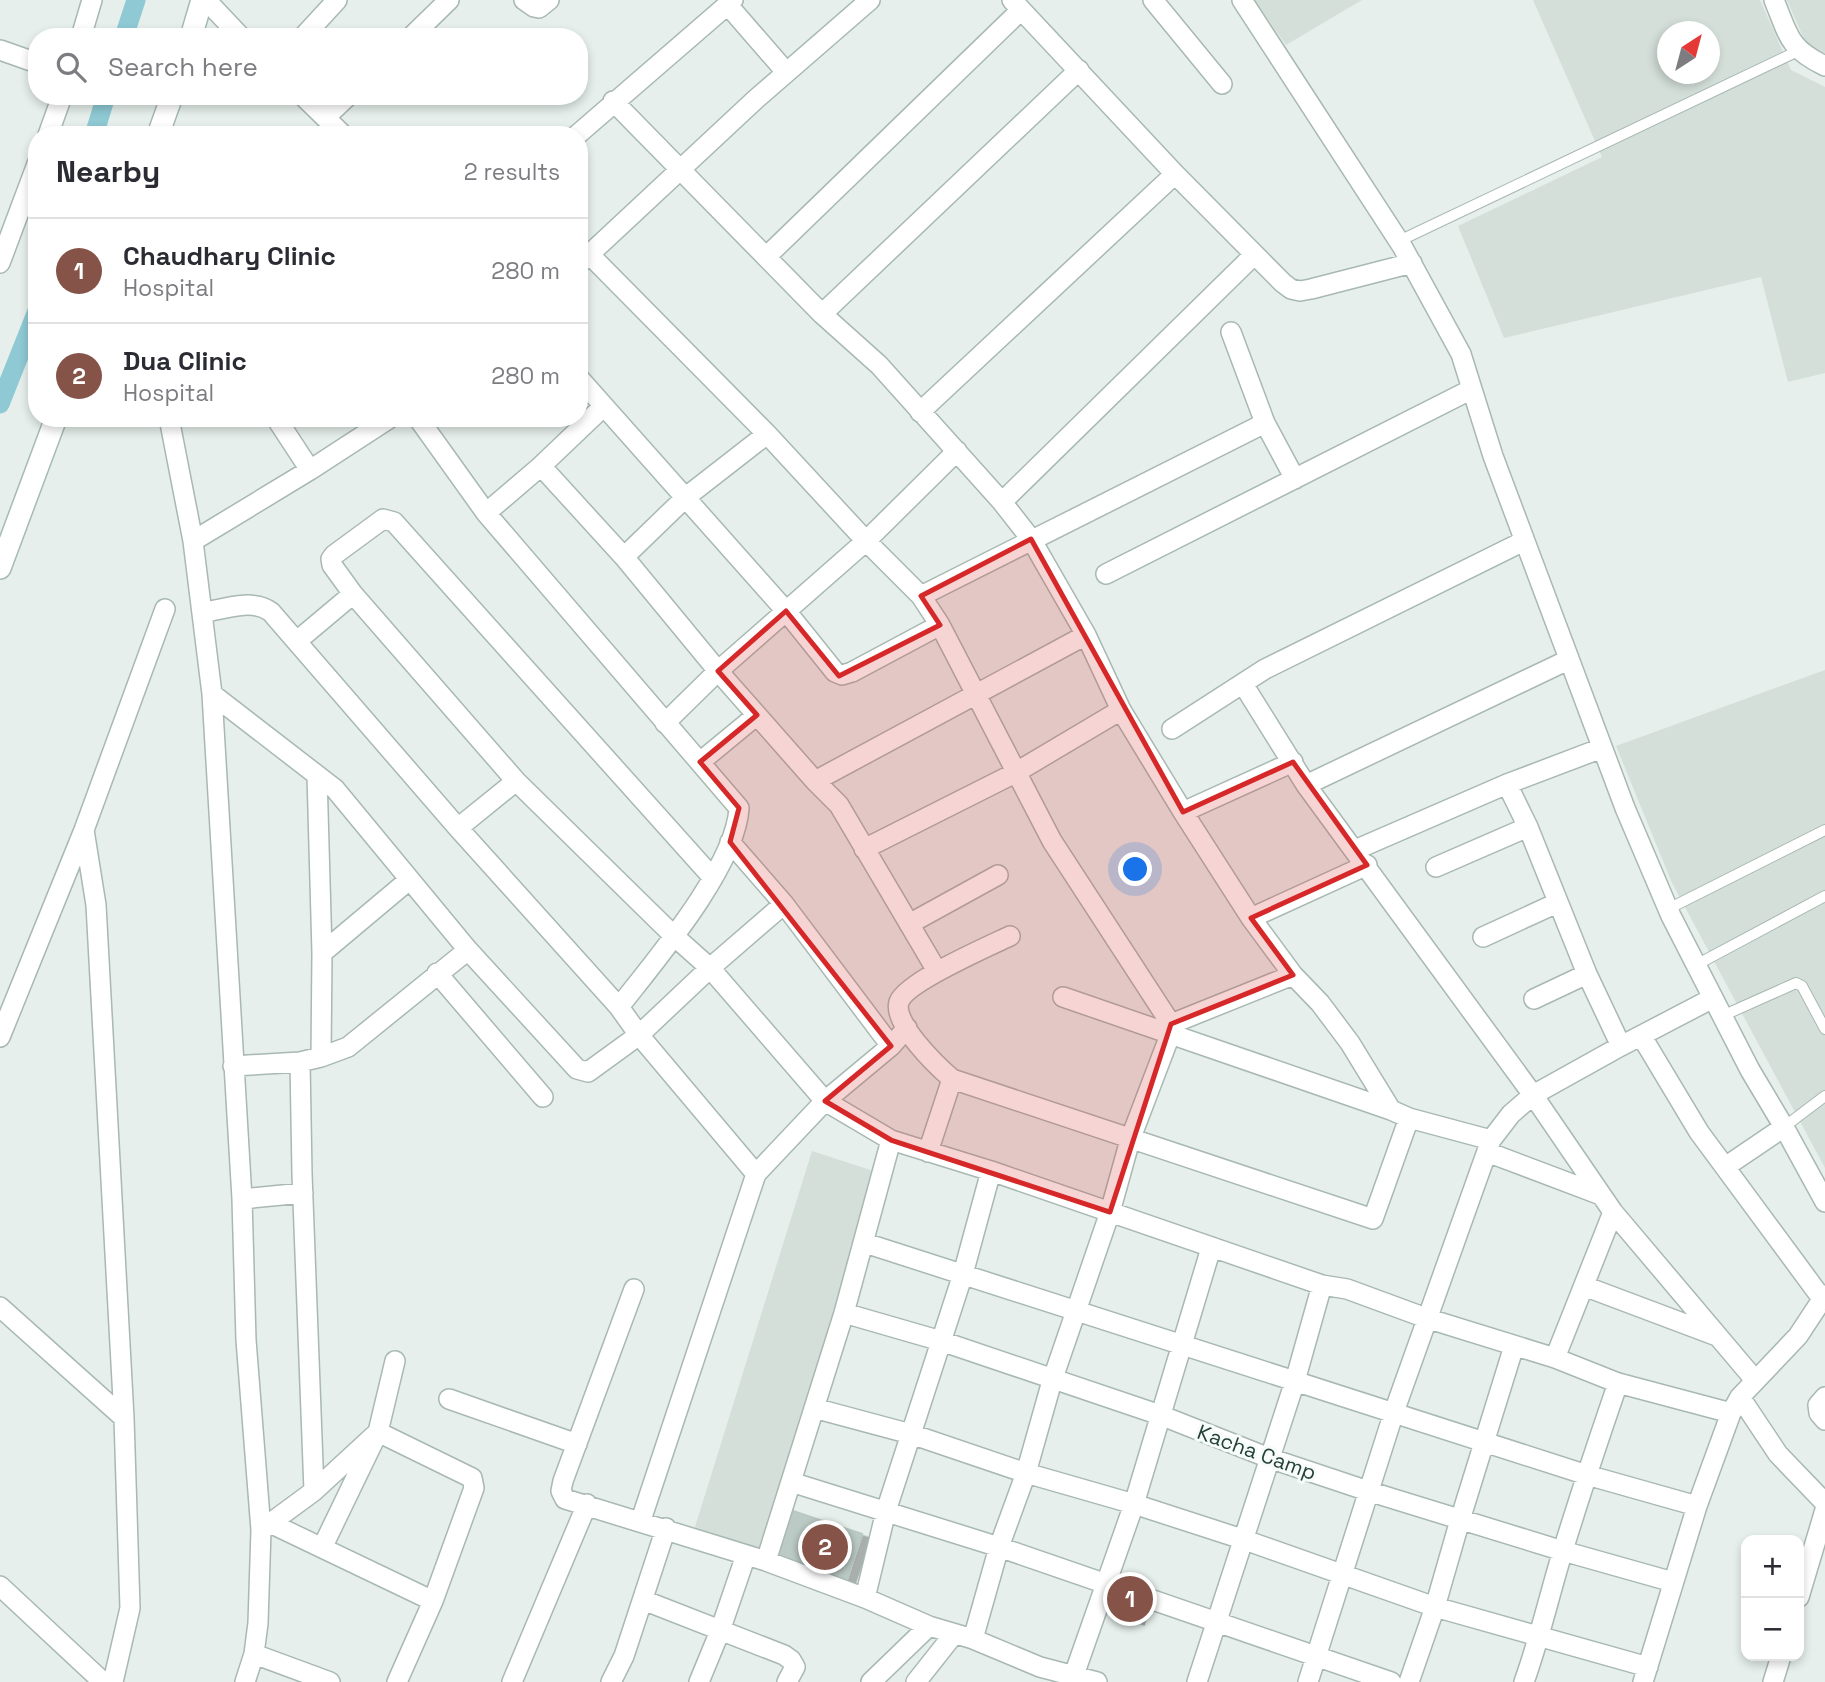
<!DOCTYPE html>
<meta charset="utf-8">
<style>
body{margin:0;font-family:"Space Grotesk",sans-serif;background:#f7f7f7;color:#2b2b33}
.controls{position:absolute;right:21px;bottom:21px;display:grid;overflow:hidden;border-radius:14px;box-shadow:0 4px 10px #0003}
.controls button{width:63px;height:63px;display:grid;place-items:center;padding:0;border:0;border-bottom:2px solid #e1e1e2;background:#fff;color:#2b2b33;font:35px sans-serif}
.compass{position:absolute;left:1657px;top:21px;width:63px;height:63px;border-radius:50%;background:#fff;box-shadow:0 4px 10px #0003;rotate:36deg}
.you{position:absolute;left:1136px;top:870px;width:24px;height:24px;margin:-18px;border:5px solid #fff;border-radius:50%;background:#1a73e8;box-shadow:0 0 0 10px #1a73e833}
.badge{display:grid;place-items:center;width:46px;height:46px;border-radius:50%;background:#855347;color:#fff;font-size:23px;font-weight:700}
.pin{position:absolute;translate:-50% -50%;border:4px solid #fff;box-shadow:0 2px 7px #0006}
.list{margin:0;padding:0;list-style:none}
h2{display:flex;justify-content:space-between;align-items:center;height:91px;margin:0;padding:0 28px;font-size:30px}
h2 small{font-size:23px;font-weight:400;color:#7c7c81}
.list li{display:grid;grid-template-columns:46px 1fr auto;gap:21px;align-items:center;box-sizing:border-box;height:105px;padding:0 28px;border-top:2px solid #e1e1e2}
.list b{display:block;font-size:26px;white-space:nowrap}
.list p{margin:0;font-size:23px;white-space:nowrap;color:#7c7c81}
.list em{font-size:23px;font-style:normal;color:#7c7c81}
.icon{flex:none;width:38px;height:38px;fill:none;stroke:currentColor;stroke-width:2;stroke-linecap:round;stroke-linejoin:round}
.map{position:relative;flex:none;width:1825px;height:1682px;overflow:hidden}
.search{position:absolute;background:#fff;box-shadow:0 4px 10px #0003;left:28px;top:28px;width:560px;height:77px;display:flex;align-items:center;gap:18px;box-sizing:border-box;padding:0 24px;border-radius:28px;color:#7c7c81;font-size:26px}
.panel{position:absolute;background:#fff;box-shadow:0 4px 10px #0003;left:28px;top:126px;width:560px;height:301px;border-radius:28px}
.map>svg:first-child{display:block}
.built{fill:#d4dfda;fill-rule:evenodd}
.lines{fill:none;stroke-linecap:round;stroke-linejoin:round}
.canal{stroke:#8ec9d4;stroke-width:19}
.building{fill:#bbcac4;stroke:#b8c9c2;stroke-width:2;filter:url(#shadow)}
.lane-casing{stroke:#a8b8b2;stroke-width:12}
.street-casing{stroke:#a8b8b2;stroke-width:22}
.secondary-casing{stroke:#a4bbb3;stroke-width:24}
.lane{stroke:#fff;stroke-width:10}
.street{stroke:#fff;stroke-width:19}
.secondary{stroke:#fff;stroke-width:21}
.marked{fill:#d62828;fill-opacity:0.2;stroke:#d62828;stroke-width:5;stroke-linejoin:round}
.labels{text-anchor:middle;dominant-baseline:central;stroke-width:6;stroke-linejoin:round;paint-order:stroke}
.street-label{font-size:21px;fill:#24423a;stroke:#f7fbf9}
</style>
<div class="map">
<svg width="1825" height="1682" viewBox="0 0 1825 1682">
<defs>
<filter id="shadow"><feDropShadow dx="8" dy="4.5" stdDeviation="0" flood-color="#0004"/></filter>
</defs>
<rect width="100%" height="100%" fill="#e6efeb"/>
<path class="built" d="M1254 0H1362L1286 45Z
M1533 0H1760L1791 70 1825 87V373L1788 382 1761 277 1504 338 1458 226 1602 157ZM1668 32H1710V74H1668Z
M1787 0H1825V53L1806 44Z
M1825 670V1168L1672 883 1616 746Z
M812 1151 880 1173 758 1564 690 1543Z"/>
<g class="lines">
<path class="canal" d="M124 37 136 0
M94 135 106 96
M0 404 37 311"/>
</g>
<path class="building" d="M787 1509 862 1534 847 1579 772 1553Z
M1111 1596 1141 1604 1136 1620 1107 1611Z"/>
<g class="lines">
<g class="lane-casing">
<path id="lane" d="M1399 241 1798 51
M1668 909 1825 830
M1696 965 1825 896
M1722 1016 1796 983 1802 986 1825 1029
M1784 1127 1825 1096"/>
</g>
<g class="street-casing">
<path id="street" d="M206 0 241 37
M524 0 534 7 539 8 549 0
M1012 0 1175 174 1283 283 1291 289 1300 291 1311 289 1412 263
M1153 0 1222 84
M1242 0 1402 246 1461 354 1493 456 1625 808 1671 916 1750 1070 1784 1127 1825 1202
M1774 0C1789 36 1788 48 1825 66
M727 4 786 72
M81 37 92 0
M303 37 337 0
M411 37 449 0
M0 50 37 63
M303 96 343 135
M613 101 822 314 879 365 1002 502 1031 539 1086 635 1121 710 1183 812 1251 918 1293 975 1320 1003 1350 1043 1391 1110
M326 117 348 96
M48 135 62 96
M577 135 733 0
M589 254 767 434 866 541 921 596 940 625 1052 841 1171 1024 1170 1035 1130 1140 1110 1212 1052 1381 1026 1473 999 1547 973 1639
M766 257 1021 10
M0 263 37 164
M579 264 756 99 870 0
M822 314 1079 70
M1231 332 1265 423
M579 378 786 611 835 672 842 675 852 672 940 625
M920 412 1175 174
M169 418 193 541 212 694 242 1199 246 1340 261 1530 258 1623 254 1654 245 1682
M276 418 310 470
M418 418 486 513 739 808C736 866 655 961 619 1007
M541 466 624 557 718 671 815 781 839 805 937 971
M1002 502 1254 255
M486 513 541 466 604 406
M193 541 310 470 390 418
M624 557 686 497 767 434
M1106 574 1472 389
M921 596 1265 423 1295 479
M202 613C223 609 253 598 271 612L458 828 619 1007 639 1035 756 1174
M297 641 353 594
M1243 684 1306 785 1533 1095 1613 1212 1755 1380
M212 694 335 789 468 950 577 1069 588 1072 639 1035 710 968 784 904
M665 723 718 671 866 541 957 451
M1172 729 1265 669 1524 541
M700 762 757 715
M317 775 322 953 321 1057
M815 781 1086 635
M1507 784 1528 827 1587 974 1621 1046
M1306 785 1568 660
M1183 812 1293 762
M458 828 516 781
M84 830 96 905 124 1418 130 1608 113 1682
M730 842 784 904 891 1046
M864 849 1015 773 1121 710
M1355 850 1507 784 1602 748
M1436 867 1528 827
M713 878 394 522 383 519 334 555 331 559 332 565 353 594 516 781 674 936 710 968 825 1101 891 1140 991 1171 1322 1285 1347 1289 1426 1318 1555 1358 1618 1383 1731 1413
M1251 918 1367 865
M909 924 998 875
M1010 936C989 946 906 982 899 1002 892 1023 937 1066 952 1079L1373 1219 1409 1118
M1483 937 1557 903
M322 953 409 880
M437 973 543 1097
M1063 997 1391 1110 1409 1118 1491 1140
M1534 999 1587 974
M1171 1024 1293 975
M0 1037 84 830 165 609
M1642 1037 1699 1132 1823 1300
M300 1062 302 1174 314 1491
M233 1066 300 1062 321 1057 348 1047 468 950
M928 1152 952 1079
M1487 1152 1601 1195
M1725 1167 1784 1127
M242 1199 303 1193
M865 1243 1587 1475 1697 1506
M1584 1286 1717 1336
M634 1289 563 1481 561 1491 565 1499 766 1561 865 1598 929 1626 973 1639 1040 1667 1097 1682
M0 1307 124 1418
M844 1313 941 1341 1160 1415 1269 1458 1368 1491 1563 1551 1673 1582
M1555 1358 1613 1212
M1740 1397 1778 1454 1825 1503
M1825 1397 1818 1405 1819 1413 1825 1420
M449 1399 577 1444
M814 1408 911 1434 1026 1473 1134 1504 1242 1539 1435 1607 1648 1667
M791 1482 999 1547 1391 1682
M641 1520 756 1174 825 1101 891 1046 907 1028
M270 1523 433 1601
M261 1530 314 1491 378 1432 472 1478 474 1488 433 1601 397 1682
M322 1548 378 1432 395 1361
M766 1561 844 1313 891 1140
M0 1586 103 1682
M1799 1597 1825 1510
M865 1598 886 1511 963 1274 991 1171
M643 1600 784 1655 791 1660 795 1667 787 1682
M254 1654 330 1682
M1074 1675 1134 1504 1211 1248
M512 1682 587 1504
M611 1682 624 1656 666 1528
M699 1682 720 1631 746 1555
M871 1682 929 1626
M916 1682 954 1634
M1197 1682 1295 1381 1322 1285
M1308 1682 1394 1412 1491 1140 1511 1114 1533 1095 1621 1046 1713 998
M1409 1682 1435 1607 1460 1520 1514 1346
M1524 1682C1540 1638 1550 1592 1564 1547 1581 1492 1599 1438 1618 1383
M1643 1682 1697 1506 1731 1413 1740 1397 1798 1336 1825 1295
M1773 1682 1781 1656"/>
</g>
<g class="secondary-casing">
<path id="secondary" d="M191 37 202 0
M158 135 172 96
M0 568 56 418"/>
</g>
<use href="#lane" class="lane"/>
<use href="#street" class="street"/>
<use href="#secondary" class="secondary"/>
</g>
<path class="marked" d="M1031 539 1183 812 1293 762 1367 865 1251 918 1293 975 1171 1024 1110 1212 891 1140 825 1101 891 1046 730 842 739 808 700 762 757 715 718 671 786 611 839 676 940 625 921 596Z"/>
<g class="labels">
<g class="street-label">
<text transform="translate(1257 1452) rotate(20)">Kacha Camp</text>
</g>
</g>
</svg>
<div class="controls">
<button>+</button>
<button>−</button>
</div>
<svg class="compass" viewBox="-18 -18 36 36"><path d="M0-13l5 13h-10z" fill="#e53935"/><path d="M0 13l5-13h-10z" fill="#7c7c81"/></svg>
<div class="you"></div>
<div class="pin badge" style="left:1130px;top:1599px">1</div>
<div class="pin badge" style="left:825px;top:1547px">2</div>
<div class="search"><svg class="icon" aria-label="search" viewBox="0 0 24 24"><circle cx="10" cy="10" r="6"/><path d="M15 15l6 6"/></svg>Search here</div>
<section class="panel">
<h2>Nearby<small>2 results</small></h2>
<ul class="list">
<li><span class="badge">1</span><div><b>Chaudhary Clinic</b><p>Hospital</p></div><em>280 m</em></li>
<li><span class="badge">2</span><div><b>Dua Clinic</b><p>Hospital</p></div><em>280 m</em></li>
</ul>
</section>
</div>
